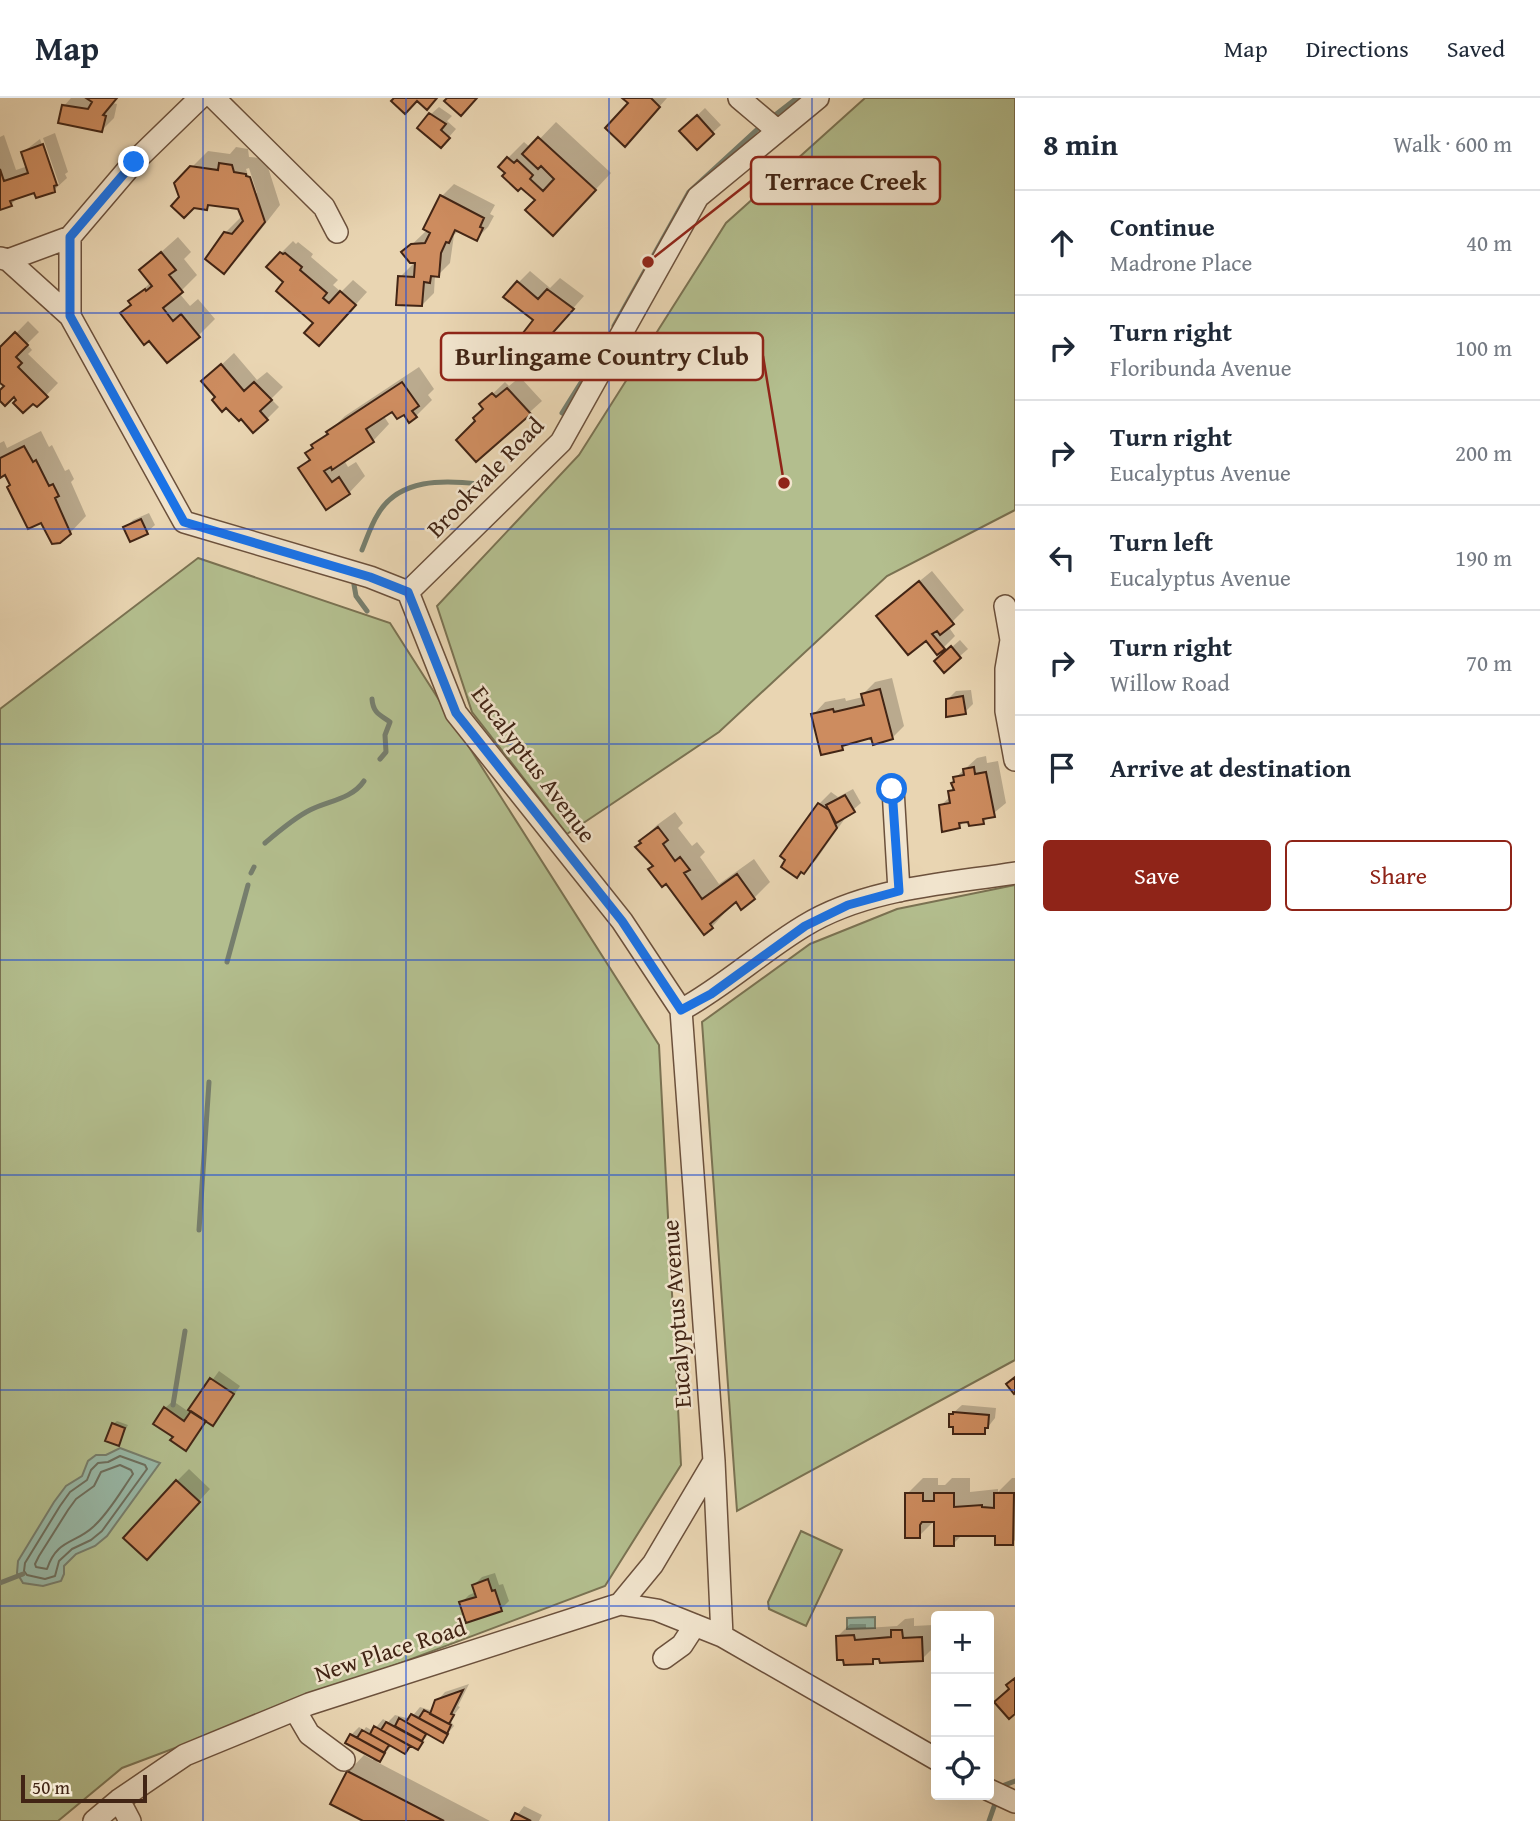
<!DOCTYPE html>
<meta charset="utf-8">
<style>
body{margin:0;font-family:"Gentium Book Plus",serif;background:#f2f2f3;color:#1f2937}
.controls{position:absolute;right:21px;bottom:21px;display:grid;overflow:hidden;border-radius:7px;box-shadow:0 7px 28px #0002}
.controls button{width:63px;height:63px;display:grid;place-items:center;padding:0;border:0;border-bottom:2px solid #e0e1e3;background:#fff;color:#1f2937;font:35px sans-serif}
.scale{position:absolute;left:21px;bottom:18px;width:126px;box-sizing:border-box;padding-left:7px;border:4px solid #422515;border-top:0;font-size:19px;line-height:24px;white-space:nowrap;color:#422515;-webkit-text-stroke:5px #f1e4cd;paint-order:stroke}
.stop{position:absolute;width:21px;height:21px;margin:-16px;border:5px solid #1a73e8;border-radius:50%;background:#fff}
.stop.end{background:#1a73e8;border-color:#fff;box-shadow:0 2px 7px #0008}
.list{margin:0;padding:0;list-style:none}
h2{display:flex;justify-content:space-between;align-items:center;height:91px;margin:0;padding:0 28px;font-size:30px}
h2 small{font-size:23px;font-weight:400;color:#747a83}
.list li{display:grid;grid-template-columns:46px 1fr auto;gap:21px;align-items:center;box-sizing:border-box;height:105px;padding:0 28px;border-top:2px solid #e0e1e3}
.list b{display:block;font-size:26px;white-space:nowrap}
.list p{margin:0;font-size:23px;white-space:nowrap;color:#747a83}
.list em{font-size:23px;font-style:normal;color:#747a83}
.actions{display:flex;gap:14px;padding:21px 28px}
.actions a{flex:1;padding:16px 0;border:2px solid #8f2418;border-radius:7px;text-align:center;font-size:24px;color:#8f2418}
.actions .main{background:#8f2418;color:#fff}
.icon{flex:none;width:38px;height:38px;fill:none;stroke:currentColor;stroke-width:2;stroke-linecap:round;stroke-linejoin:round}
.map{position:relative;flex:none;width:1015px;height:1723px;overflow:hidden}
header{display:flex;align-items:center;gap:42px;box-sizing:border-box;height:98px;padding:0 35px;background:#fff;border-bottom:2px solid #e0e1e3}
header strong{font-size:33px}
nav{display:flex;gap:38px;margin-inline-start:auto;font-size:24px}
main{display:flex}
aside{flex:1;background:#fff}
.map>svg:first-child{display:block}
.green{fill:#b3be8e;stroke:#7a7252;stroke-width:2}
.water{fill:#98b9a8;stroke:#767e6d;stroke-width:2}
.shadow{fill:#0003;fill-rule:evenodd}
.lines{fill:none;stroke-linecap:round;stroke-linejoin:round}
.shore{stroke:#6d6f5e;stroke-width:2}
.stream{stroke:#767e6d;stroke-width:5}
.building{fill:#cd8c5f;stroke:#422515;stroke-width:2}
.minor-casing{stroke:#6c513c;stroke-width:24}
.minor{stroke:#f1e4cd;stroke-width:21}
.route{stroke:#1a73e8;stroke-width:9}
.grid{fill:none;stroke:#1d4ed8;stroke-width:2;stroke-opacity:0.55}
.labels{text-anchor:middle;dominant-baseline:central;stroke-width:5;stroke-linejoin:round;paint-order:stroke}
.street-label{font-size:24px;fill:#422515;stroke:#f1e4cd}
.leader{fill:none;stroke:#8f2418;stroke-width:2.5}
.callout-dot{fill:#8f2418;stroke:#f1e4cd;stroke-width:2.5}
.callout{fill:#f1e4cd;stroke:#8f2418;stroke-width:2.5}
.callout-label{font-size:26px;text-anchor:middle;font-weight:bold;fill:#422515}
</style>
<header>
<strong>Map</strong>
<nav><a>Map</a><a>Directions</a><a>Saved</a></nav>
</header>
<main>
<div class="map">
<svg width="1015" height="1723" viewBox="0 0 1015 1723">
<rect width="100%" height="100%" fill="#e9d5b2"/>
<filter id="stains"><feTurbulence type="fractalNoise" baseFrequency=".00286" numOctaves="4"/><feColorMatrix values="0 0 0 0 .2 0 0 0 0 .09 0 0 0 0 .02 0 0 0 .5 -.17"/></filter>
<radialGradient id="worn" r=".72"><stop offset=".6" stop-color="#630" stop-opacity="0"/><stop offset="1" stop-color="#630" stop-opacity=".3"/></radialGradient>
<path class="green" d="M865 0H1015V412L887 478 719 634 567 736 472 614 437 508 579 357 726 125Z
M198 460 390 525 659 947 681 1367 605 1488 122 1670 58 1723H0V611Z
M1015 787V1262L737 1413 702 924 810 846 897 811Z
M801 1433 842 1452 806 1528 769 1511 768 1504Z"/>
<path class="water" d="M120 1350 160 1365 107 1438 95 1448 76 1456 64 1468V1476L61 1483 43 1488 23 1485 17 1475 18 1463 54 1404 66 1388 82 1378 88 1363 96 1357H106Z
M875 1519V1530L847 1531V1520Z"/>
<path class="shadow" d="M71 0H117L113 5 117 6 114 20 102 32 64 8Z
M625 0H667L637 34 630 5Z
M439 9 452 18 447 23 456 31 441 48 431 16Z
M705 10 721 27 697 49 681 33Z
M556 24 611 75 569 120 537 102 507 75 508 60 524 44 531 50Z
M55 35 68 74 65 76 67 80 54 92 35 93 19 98 11 107 0 110V39L4 37 16 72 28 68 23 54 40 41 55 86H59L43 40Z
M236 49 248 51 249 59 262 60 261 63H266L280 107 240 158 224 174 225 135 242 118 239 109 211 105 206 110 181 99 176 85 208 53 230 56ZM249 70 257 95H254L246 71Z
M454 86 495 107 490 116 494 118 488 129 476 141 459 132 454 137 450 165 438 177H435L434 195 422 207 400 179 415 164 404 154 425 134H432L442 98Z
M178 139 191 154 184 161 197 177 179 195 190 208 198 201 215 221 199 237 150 240 122 215 132 205 131 204 151 184 141 172Z
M293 143 296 146 298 144 313 156 311 159 338 182 333 187 341 194 353 182 367 194 331 234 315 225 286 184 281 155Z
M530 173 550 190 560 180 584 198 544 243 518 185Z
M28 223 39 234 27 246 32 252 28 256 58 285 37 307 33 303 19 302 13 298 0 300V295L6 288 0 282V252Z
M234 255 257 282 267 274 283 289 271 301 279 309 267 321 241 319 217 299 216 272Z
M419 269 434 291 428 297 432 302 416 318 393 311 383 317 389 326 373 343 344 362 348 369 356 364 365 378 349 395 327 409 301 370 310 360 307 355 345 318Z
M520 279 542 303 477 362V323L485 310 482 306 505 284 509 288Z
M41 333 49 349 52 347 65 373 69 371 74 381 71 384 86 418 70 435 42 422 12 386 6 375 0 378V345L4 343 7 350Z
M149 415 155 427 147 434 125 430 133 422Z
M932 473 964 512 948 528 955 538 943 550 890 507Z
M960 542 968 551 944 572V556Z
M892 580 904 628 892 640 872 638 848 644 842 650 813 617 825 604 845 600 846 603 863 599V596L875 584Z
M971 592 973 606 965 614 948 601 956 593Z
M986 658 987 665 998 663 1006 705 983 724 965 722 959 729 940 708 951 698 950 694 955 689 953 685 955 680 977 660Z
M853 691 861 705 848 716 816 762 804 773 788 762 819 706 831 694 838 699Z
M675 714 683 725 678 730 692 748 697 744 705 754 700 759 719 786 754 761 770 784 754 800 736 802 712 829 655 767 641 743 657 727Z
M219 1273 240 1288 220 1318 212 1326 207 1322 186 1351 175 1338 165 1310 173 1303 189 1314Z
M962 1307 996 1310 995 1320 984 1334 951 1317Z
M117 1323 128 1327 118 1346 113 1326Z
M189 1371 210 1391 159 1447 177 1383Z
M923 1380H938V1387H945L952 1380H970V1394L998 1391V1394L1012 1380H1015V1442L1012 1445 996 1436H963L953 1446 936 1421 919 1438 907 1396Z
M495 1475 499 1487 503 1486 509 1503 501 1511 461 1505 469 1497 476 1494 474 1487 482 1479Z
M914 1520V1528L933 1527 934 1549 922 1561 877 1559 873 1564 838 1538 850 1526H866V1530L897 1528 905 1521Z
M469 1586 458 1608 460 1609 450 1622 454 1628 442 1642 429 1635 418 1650 412 1647 405 1654 392 1647 377 1664 490 1723H367L332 1705 348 1674 364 1657 373 1662 375 1659 351 1637 359 1629 364 1632 366 1629 373 1633 383 1621 388 1624 395 1617 410 1621 420 1609 433 1613 437 1603 445 1594Z
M524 1708 542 1717 539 1723H513Z"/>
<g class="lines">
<path class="shore" d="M120 1358 145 1367 147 1371 102 1433 91 1442 72 1451 59 1463 55 1478 45 1481 27 1477 24 1473 25 1465 60 1408 70 1394 87 1382 91 1372 98 1365 108 1364Z
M120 1367 131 1372 133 1376C121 1393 109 1415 93 1429 75 1446 57 1441 47 1471L36 1469 35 1466 39 1458 68 1412 76 1401 94 1388 101 1374Z"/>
<path class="stream" d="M770 21 797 0
M614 228 689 94 762 27
M562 315 592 267
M362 452C367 440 371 427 378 416 399 380 444 382 479 386
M353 481 356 498 367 513
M372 601C373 615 380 617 390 624L385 637 386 654 380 661
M265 745C279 733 294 720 310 712 328 703 352 701 364 683
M251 775 254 769
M227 864 248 787
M199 1132 209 984
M173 1307 185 1233
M0 1485 23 1476
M1001 1691 1002 1688 1015 1683
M989 1723 997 1700"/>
</g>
<path class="building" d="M86 0H117L103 17 106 18 102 34 58 25 62 7 88 11 92 4Z
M394 0H437L427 12 417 3 405 16 391 3Z
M447 0H477L461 18 444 3Z
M622 0H651L660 9 625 49 605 30 628 5Z
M429 15 446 26 441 32 450 40 441 50 417 30Z
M697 17 714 36 697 52 679 33Z
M538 39 596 92 553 138 525 112 535 102 521 90 518 93 502 78 505 75 498 69 507 59 514 65 517 62 533 77 530 81 543 93 554 81 541 68 538 71 522 56Z
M43 46 57 87 54 88 55 94 36 100 34 95 10 103 12 108 0 112V71L4 83 28 75 21 54Z
M219 65 232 67 234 74 246 76V78L250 79 265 124 224 176 205 161 224 134 232 136 243 123 238 111 208 107 207 112 194 110 184 120 171 108 179 99 174 85 190 68 218 72Z
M440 97 484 120 480 129 483 130 477 143 455 132 449 145 446 144 441 155 439 179 431 178 430 185 424 184 422 208 396 207 398 178 414 179 415 165H410L401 154 411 146 425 145 430 135 423 131Z
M161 154 176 172 169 177 183 194 163 210 173 223 181 216 200 239 167 265 149 243 144 247 120 215 131 207 128 203 145 191 146 193 152 188 139 172Z
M280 154 283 156 285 155 302 169 300 172 327 195 323 200 329 205 340 193 356 207 319 248 304 235 313 225 276 193 283 184 266 169Z
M517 183 538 201 547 191 574 211 533 257 516 244 533 222 503 199Z
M15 234 28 247 16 259 22 265 18 269 48 299 37 309 33 306 23 315 13 305 16 302 14 299 5 308 0 303V292L4 288 0 285V249Z
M221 266 244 293 254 284 272 302 260 313 268 322 253 335 241 321 239 323 226 310 222 314 212 302 215 299 201 283Z
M402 284 419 308 412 313 417 319 409 325 404 317 397 321 392 314 366 331 374 344 332 372 331 369 324 373 332 384 339 379 350 396 326 412 298 370 310 362 305 355 313 350 311 347 328 336 326 334Z
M507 290 531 316 476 364 456 342 475 323 473 320 483 311 479 306 492 295 496 299Z
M24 348 33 364 36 362 49 388 53 386 59 398 55 400 71 436 60 445 52 446 41 425 28 431 7 389 10 387 5 377 0 380V360Z
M141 421 148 436 130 444 123 429Z
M919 483 954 526 940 537 937 533 932 536 945 551 937 557 926 543 908 557 876 518Z
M951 548 961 560 944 575 934 563Z
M880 591 893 641 873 647 871 640 842 648 843 652 821 657 811 616 833 611 834 614 864 607 861 596Z
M963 598 966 616 946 619V601Z
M974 669 975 676 986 674 995 719 983 721 984 726 969 728 968 724 959 725 960 730 942 734 939 707 950 705 948 693 954 692 951 685 954 684 953 679 964 677 963 671Z
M845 697 855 714 836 725 826 707Z
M818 705 829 712 837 730 804 776 801 774 797 780 781 769 785 762 780 758Z
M658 729 668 742 663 746 675 763 680 759 690 772 684 775 702 801 737 776 755 801 741 812 736 804 710 826 713 830 704 837 666 786 662 789 648 771 653 768 635 749 641 745 639 743Z
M1015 1279V1295L1014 1296 1006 1286Z
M210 1280 234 1296 213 1328 188 1312Z
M164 1309 184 1323 191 1313 206 1323 186 1353 170 1342 173 1339 153 1326Z
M953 1314 989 1317 988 1330H985V1336H953V1329H949V1316H953Z
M112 1325 125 1330 119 1348 105 1343Z
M176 1382 200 1404 147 1462 123 1440Z
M905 1395H923V1403H934V1395H954V1409L982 1407V1409L994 1410V1395H1014L1013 1447H995V1438H954V1448H934V1424H922L920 1427V1440H905Z
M488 1481 492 1493 495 1492 502 1513 466 1525 459 1504 476 1499 472 1487Z
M891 1532H902L903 1540 922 1539 923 1563 880 1565 879 1561H873V1566L844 1567 843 1562H837L836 1538 854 1537 855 1542 891 1539Z
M1015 1580V1616L1009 1621 994 1604 1009 1591 1006 1587Z
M463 1592 451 1616 454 1617 449 1626 430 1616 435 1602Z
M424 1612 451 1627 447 1636 419 1620Z
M411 1616 448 1636 443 1645 406 1624Z
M399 1620 426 1636 422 1643 395 1628Z
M386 1624 423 1644 418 1652 381 1632Z
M374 1628 410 1648 405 1656 370 1636Z
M362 1632 389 1647 384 1655 357 1640Z
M350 1636 385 1655 380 1664 345 1645Z
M347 1673 444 1723H363L330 1706Z
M515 1715 531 1723H511Z"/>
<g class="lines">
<g class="minor-casing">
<path id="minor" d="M214 0 324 109 337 134
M739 0 778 33
M0 160 8 162 70 218 184 424 370 479 408 494 456 615 622 823 681 912 714 1363 722 1538 936 1661
M8 162 70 139 134 64 200 0
M70 218V139
M408 494 561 344 698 99 818 0
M1005 508 1011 542 1006 571V613L1015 662
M893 691 899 793
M681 912C725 888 761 854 804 828 866 790 945 786 1015 775
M620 1506 653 1466 714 1363
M664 1560 682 1547 695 1527
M295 1612 309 1636 344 1662
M989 1692 1015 1704
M119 1702 130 1723
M94 1723 119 1702 185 1657 309 1606 620 1506 657 1512 722 1538"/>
</g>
<use href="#minor" class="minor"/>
</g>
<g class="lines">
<path class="route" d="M134 64 70 139V218L184 424 370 479 408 494 456 615 622 823 681 912 711 896 805 828 848 807 899 793 892 691"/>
</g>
<path class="grid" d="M203 0V1723M406 0V1723M609 0V1723M812 0V1723M0 215H1015M0 431H1015M0 646H1015M0 862H1015M0 1077H1015M0 1292H1015M0 1508H1015"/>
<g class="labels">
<g class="street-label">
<text transform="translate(485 379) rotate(-46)">Brookvale Road</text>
<text transform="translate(534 666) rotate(53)">Eucalyptus Avenue</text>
<text transform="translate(676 1216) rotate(-94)">Eucalyptus Avenue</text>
<text transform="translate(390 1552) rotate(-18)">New Place Road</text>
</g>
</g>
<path class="leader" d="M648 164L751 83M784 385L763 258"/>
<g class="callout-dot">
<circle cx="648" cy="164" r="7"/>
<circle cx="784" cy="385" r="7"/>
</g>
<g class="callout">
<rect x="751" y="59" width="189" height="47" rx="7"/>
<rect x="441" y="235" width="322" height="47" rx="7"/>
</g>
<g class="callout-label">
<text x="846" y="92">Terrace Creek</text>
<text x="602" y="267">Burlingame Country Club</text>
</g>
<rect width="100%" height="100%" filter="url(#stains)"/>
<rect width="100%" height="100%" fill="url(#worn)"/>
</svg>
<div class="controls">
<button>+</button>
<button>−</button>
<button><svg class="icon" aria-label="locate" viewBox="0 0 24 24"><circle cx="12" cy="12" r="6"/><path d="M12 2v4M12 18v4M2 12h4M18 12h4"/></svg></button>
</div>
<div class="scale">50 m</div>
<div class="stop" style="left:892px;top:691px"></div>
<div class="stop end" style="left:134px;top:64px"></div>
</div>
<aside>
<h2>8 min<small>Walk · 600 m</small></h2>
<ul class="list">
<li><svg class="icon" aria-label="ahead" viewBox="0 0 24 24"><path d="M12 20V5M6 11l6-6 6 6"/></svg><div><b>Continue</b><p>Madrone Place</p></div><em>40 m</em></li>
<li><svg class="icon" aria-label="right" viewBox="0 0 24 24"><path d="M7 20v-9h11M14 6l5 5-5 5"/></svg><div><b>Turn right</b><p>Floribunda Avenue</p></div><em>100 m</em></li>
<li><svg class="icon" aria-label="right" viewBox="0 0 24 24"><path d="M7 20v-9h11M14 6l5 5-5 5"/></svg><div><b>Turn right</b><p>Eucalyptus Avenue</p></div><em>200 m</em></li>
<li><svg class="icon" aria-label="left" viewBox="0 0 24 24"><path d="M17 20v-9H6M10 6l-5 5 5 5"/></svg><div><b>Turn left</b><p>Eucalyptus Avenue</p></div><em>190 m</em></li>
<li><svg class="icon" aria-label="right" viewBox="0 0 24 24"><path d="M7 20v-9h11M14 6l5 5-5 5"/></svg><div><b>Turn right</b><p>Willow Road</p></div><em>70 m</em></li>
<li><svg class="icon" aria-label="arrive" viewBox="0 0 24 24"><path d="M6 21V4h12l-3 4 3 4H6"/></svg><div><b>Arrive at destination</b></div></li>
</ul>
<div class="actions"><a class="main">Save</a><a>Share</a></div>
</aside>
</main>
